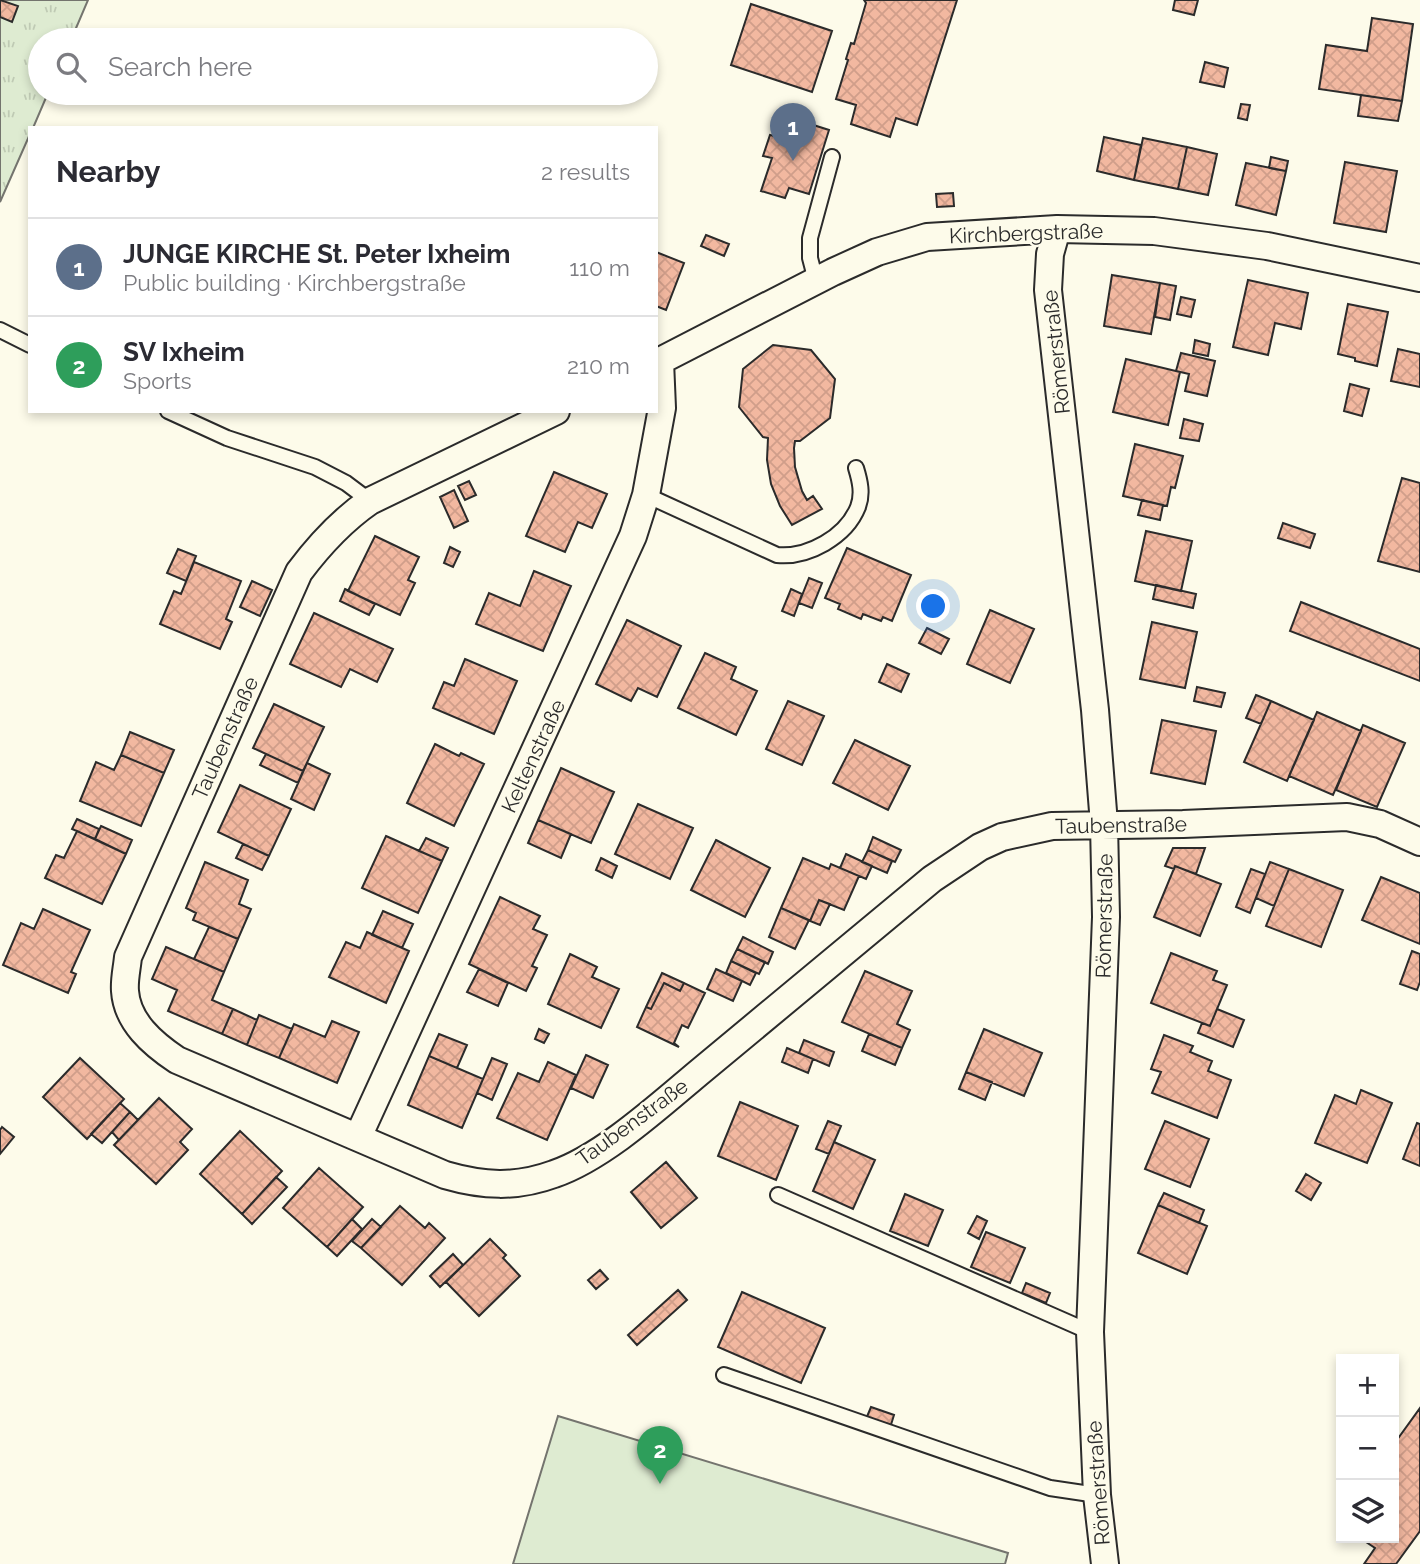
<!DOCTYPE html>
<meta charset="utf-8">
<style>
body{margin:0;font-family:Raleway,sans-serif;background:#f2f2f3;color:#2b2b33}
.controls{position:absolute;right:21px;bottom:21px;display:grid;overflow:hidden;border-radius:0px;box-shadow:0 4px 10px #0003}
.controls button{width:63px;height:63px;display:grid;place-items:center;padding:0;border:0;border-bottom:2px solid #e1e1e2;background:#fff;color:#2b2b33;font:35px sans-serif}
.you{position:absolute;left:934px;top:607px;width:24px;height:24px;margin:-18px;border:5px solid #fff;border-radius:50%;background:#1a73e8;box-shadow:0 0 0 10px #1a73e833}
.badge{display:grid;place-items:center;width:46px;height:46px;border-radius:50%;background:#2563eb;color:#fff;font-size:23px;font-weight:700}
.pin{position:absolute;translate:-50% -58px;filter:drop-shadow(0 2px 4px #0008)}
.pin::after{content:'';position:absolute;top:37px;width:24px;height:21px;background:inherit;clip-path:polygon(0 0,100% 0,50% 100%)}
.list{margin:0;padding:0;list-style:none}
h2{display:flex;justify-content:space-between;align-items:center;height:91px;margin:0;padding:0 28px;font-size:30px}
h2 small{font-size:23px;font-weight:400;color:#7c7c81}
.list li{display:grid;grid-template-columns:46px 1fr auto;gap:21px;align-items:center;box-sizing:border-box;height:98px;padding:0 28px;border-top:2px solid #e1e1e2}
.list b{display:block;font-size:26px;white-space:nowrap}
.list p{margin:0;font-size:23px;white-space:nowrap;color:#7c7c81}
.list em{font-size:23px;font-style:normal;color:#7c7c81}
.icon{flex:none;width:38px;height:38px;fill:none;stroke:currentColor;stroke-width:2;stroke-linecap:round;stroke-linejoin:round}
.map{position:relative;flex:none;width:1420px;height:1564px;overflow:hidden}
.search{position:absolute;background:#fff;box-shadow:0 4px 10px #0003;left:28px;top:28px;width:630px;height:77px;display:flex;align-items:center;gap:18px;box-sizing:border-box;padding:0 24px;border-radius:38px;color:#7c7c81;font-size:26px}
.panel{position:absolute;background:#fff;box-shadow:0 4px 10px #0003;left:28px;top:126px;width:630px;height:287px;border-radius:0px}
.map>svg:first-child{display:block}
.grass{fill:url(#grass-tufts);stroke:#74746e;stroke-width:2}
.pitch{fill:#deebd1;stroke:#74746e;stroke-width:2}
.building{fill:url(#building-cross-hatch);stroke:#2b2b2b;stroke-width:2}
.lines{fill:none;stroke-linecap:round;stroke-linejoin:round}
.lane-casing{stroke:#2b2b2b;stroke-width:18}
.street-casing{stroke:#2b2b2b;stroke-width:30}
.lane{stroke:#fdfbea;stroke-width:14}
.street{stroke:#fdfbea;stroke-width:26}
.labels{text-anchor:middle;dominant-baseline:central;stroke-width:5;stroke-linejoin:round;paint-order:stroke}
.street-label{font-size:21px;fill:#2b2b2b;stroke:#fdfbea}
</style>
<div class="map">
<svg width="1420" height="1564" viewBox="0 0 1420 1564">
<defs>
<pattern id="grass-tufts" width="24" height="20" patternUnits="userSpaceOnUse" patternTransform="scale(1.75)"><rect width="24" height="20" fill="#deebd1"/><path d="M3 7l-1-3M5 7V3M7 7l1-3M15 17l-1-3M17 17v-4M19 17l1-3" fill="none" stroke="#bfcab4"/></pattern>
<pattern id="building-cross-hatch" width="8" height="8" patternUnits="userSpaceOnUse" patternTransform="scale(1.75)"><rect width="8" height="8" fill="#f2b8a0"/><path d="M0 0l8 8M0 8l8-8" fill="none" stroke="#d09e8a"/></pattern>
</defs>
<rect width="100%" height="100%" fill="#fdfbea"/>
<path class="grass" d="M0 0H88L71 40H40V93H48L33 128H30V134L0 202Z"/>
<path class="pitch" d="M558 1416 1008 1553 1005 1564H513Z"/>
<path class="building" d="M0 0 18 6 12 22 0 17Z
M864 0H957L917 125 896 118 890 137 851 124 856 105 836 99 848 60 846 59 851 43 854 44 866 3Z
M1175 0H1198L1194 15 1173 10Z
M751 4 832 31 812 92 731 65Z
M1372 18 1413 24 1402 101 1319 89 1326 45 1367 51Z
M1205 62 1228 68 1224 87 1200 82Z
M1361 95 1402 101 1398 121 1358 116Z
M1241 104 1250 105 1247 120 1238 118Z
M785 116 829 130 809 194 789 188 785 198 761 191 772 158 763 156 770 135 778 137Z
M1104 137 1141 145 1134 180 1097 171Z
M1143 138 1187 147 1178 189 1134 180Z
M1187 147 1217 154 1208 195 1178 189Z
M1271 157 1288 161 1286 171 1269 168Z
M1345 162 1397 171 1386 232 1334 223Z
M1246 163 1286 171 1276 215 1236 205Z
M953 193 954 206 937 207 936 194Z
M706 235 729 244 724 256 701 246Z
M656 252 684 263 666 310 656 306Z
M1112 275 1160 283 1151 334 1104 326Z
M1248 280 1308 293 1301 329 1275 323 1268 355 1233 347Z
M1160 283 1176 286 1170 320 1155 317Z
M1181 297 1195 300 1191 317 1177 314Z
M1348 304 1388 312 1377 366 1355 361V358L1338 354Z
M1195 340 1210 344 1208 356 1193 353Z
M773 345 811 350 835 379 830 418 800 441H795L794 448 795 467 802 491 807 500 813 496 822 509 792 525 780 506 771 484 767 460 768 438 763 437 739 407 743 369Z
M1398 349 1420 354V387L1391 381Z
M1181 353 1215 361 1207 396 1185 391 1189 374 1176 371Z
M1126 359 1180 372 1168 425 1113 412Z
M1350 384 1369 389 1362 416 1344 411Z
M1184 419 1203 424 1199 441 1180 438Z
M1135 444 1183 456 1175 488 1171 487 1167 506 1123 496Z
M554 472 607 494 592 528 578 522 565 552 526 536Z
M1402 478 1420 483V572L1378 561Z
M469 481 476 495 465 500 458 486Z
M454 490 468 521 454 528 440 497Z
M1142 500 1163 505 1160 520 1138 515Z
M1283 523 1315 534 1310 548 1278 538Z
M1146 531 1192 541 1181 591 1135 581Z
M375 536 419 557 408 580 415 583 400 615 348 591Z
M450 547 460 552 453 567 444 563Z
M847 548 911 575 892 621 883 617 881 621 863 614 861 619 838 609 840 604 825 598Z
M178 549 196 556 186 581 167 573Z
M194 562 241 581 226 619 232 622 220 649 160 624 174 591 181 594Z
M534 571 571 586 543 651 476 624 489 593 520 606Z
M809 578 822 583 812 608 799 603Z
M252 581 272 590 260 616 240 607Z
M1156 585 1196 594 1193 608 1153 599Z
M345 589 375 604 369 615 340 601Z
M791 589 802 594 794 616 782 611Z
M1301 602 1420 649V681L1290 631Z
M990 610 1034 629 1010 683 967 664Z
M314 613 393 649 377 682 350 669 341 687 290 664Z
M627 620 681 646 657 697 638 688 631 701 596 684Z
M1152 622 1197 632 1185 688 1140 679Z
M927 628 949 639 941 654 919 643Z
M705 653 736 667 731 679 757 691 736 735 678 708Z
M465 659 517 681 494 734 433 708 444 682 454 686Z
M887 664 909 674 901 692 879 682Z
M1197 687 1225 693 1221 707 1194 701Z
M1256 695 1271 701 1261 724 1246 718Z
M788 701 824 716 802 765 766 749Z
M1271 701 1314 720 1287 781 1244 762Z
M274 704 324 727 303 771 253 748Z
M1317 712 1361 731 1333 795 1289 776Z
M1162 720 1216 731 1205 784 1151 773Z
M1363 725 1405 743 1377 807 1336 790Z
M130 732 174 750 164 773 121 755Z
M855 740 910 766 888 810 833 783Z
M435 744 459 756 461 753 484 764 454 826 407 803Z
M266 754 303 771 298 783 260 765Z
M121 755 164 773 141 826 80 801 96 762 114 770Z
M307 763 330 774 314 810 291 799Z
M561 768 614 792 591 843 538 820Z
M240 785 291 809 269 856 218 832Z
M638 804 693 828 670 879 615 854Z
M77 819 99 829 95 839 72 829Z
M538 820 571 834 561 858 528 843Z
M101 826 132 840 126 854 95 839Z
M77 831 126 854 102 904 45 878 56 855 64 858Z
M386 836 442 861 418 913 362 888Z
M873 837 901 850 895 862 868 850Z
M426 838 448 848 442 861 419 851Z
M716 840 770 868 745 917 691 890Z
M243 844 269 856 262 870 236 858Z
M1173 848H1205L1196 874 1175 866 1174 869 1165 866Z
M868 850 892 861 887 873 862 862Z
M846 854 872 866 866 879 840 868Z
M601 858 617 866 612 878 596 870Z
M803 858 829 869 831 864 859 876 844 910 819 900 810 921 781 908Z
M205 862 248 880 239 904 251 909 238 939 193 920 196 913 186 908Z
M1270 862 1289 869 1274 906 1256 898Z
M1175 866 1221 884 1200 936 1154 917Z
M1251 869 1265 874 1250 913 1236 907Z
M1289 869 1343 890 1321 947 1266 926Z
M1381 877 1420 893V944L1362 920Z
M500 897 540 916 533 929 547 935 532 966 537 968 526 991 469 964Z
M819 900 830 904 820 925 810 921Z
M781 908 809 920 795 949 769 937Z
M43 909 90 930 71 972 76 974 68 993 3 965 21 923 34 929Z
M383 911 413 924 402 948 372 935Z
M209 927 238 939 224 972 194 959Z
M367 932 409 951 386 1003 329 977 346 942 360 948Z
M743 937 773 952 768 964 737 949Z
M166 947 224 972 212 1000 233 1009 222 1034 168 1011 177 990 152 979Z
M737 949 765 962 759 974 731 961Z
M1412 951 1420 954V982L1417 990 1400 984Z
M1171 953 1217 971 1213 980 1227 985 1210 1026 1151 1003Z
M570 954 597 967 592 977 619 989 601 1028 548 1004Z
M731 961 756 973 750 985 726 973Z
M479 969 508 983 498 1006 467 992Z
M716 969 742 981 733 1001 707 989Z
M865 971 912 991 897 1024 910 1030 902 1048 842 1022Z
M662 973 684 983 680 991 664 983 651 1009 646 1007Z
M664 983 680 991 684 983 705 993 688 1028 682 1025 674 1043 679 1047 637 1027 646 1007 651 1009Z
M233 1009 257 1020 247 1045 222 1034Z
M1217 1009 1244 1020 1233 1047 1198 1033 1202 1023 1210 1026Z
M259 1015 292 1029 279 1058 247 1045Z
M332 1021 359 1032 337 1083 279 1058 294 1024 325 1037Z
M539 1029 549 1034 544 1043 535 1039Z
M984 1029 1042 1053 1024 1096 966 1072Z
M439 1034 467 1045 457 1068 429 1056Z
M869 1034 902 1048 895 1065 862 1051Z
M1164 1035 1193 1046 1190 1052 1212 1061 1208 1071 1231 1080 1217 1118 1152 1093 1161 1072 1151 1069Z
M804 1040 834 1052 829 1066 799 1053Z
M787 1048 813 1059 808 1073 782 1062Z
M586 1055 608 1065 593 1098 571 1088Z
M429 1056 483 1079 462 1128 408 1105Z
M80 1058 124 1099 87 1139 43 1097Z
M492 1058 507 1064 492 1100 477 1093Z
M548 1062 576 1075 547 1140 497 1118 518 1073 539 1082Z
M966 1072 992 1082 985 1100 959 1089Z
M1361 1090 1392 1103 1367 1163 1315 1143 1335 1095 1356 1104Z
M159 1098 192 1129 180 1142 188 1150 156 1184 114 1145Z
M740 1102 798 1126 776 1180 718 1156Z
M120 1103 130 1112 102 1143 91 1134Z
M130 1112 138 1120 119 1140 112 1132Z
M828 1121 841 1126 829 1154 816 1149Z
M1165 1121 1209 1139 1190 1187 1145 1169Z
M1417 1123 1420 1124V1166L1403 1159Z
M2 1127 14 1137 0 1154V1130Z
M240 1131 282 1171 242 1214 200 1174Z
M834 1142 875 1160 853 1209 813 1191Z
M666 1162 697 1198 661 1228 631 1192Z
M319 1168 363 1207 327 1247 283 1208Z
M1306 1174 1321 1183 1311 1200 1296 1191Z
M276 1177 287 1187 252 1224 242 1214Z
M1164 1193 1204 1210 1199 1223 1158 1205Z
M905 1194 943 1210 928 1246 890 1231Z
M1158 1205 1207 1226 1187 1274 1138 1253Z
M400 1206 425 1228 429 1223 445 1238 402 1285 361 1248Z
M977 1216 987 1221 979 1239 968 1233Z
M352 1219 362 1229 337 1256 327 1247Z
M372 1219 381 1227 361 1248 352 1241Z
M986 1232 1025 1248 1010 1283 971 1267Z
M490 1239 506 1255 503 1258 520 1276 479 1316 446 1282Z
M453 1254 463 1265 440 1287 430 1276Z
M600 1270 608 1279 596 1289 588 1280Z
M1026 1283 1050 1293 1046 1303 1022 1293Z
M678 1290 687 1300 637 1345 628 1335Z
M742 1292 825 1328 801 1383 718 1347Z
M871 1407 894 1415 890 1428 866 1419Z
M1420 1408V1531L1396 1564H1364L1375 1548 1360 1538H1394V1444Z"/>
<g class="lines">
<g class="lane-casing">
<path id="lane" d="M816 281 810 258V238L832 157
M0 330 30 345
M168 411 227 438 315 467 346 483 370 501
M646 495 777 555C808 558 846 537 858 507 863 494 860 481 856 468
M778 1195 1090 1332
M724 1375 1050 1488 1097 1495"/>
</g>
<g class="street-casing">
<path id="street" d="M1057 229 1050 254 1048 290 1095 710 1104 824 1106 917 1090 1332 1097 1495 1105 1564
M656 363 833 272 877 252 927 237 1057 229 1154 231 1267 246 1420 278
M556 411 370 501C341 521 320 544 299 572L128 957C127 968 124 980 125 991 127 1022 153 1044 177 1060L445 1175C483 1186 516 1188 554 1174 604 1157 661 1104 702 1070 779 1006 856 943 932 879L980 847 1002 837 1052 826 1183 824 1347 817 1380 824 1420 842
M358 1137 633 536 646 495 662 408 660 361"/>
</g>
<use href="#lane" class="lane"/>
<use href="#street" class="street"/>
</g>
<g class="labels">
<g class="street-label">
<text transform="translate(1026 233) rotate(-2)">Kirchbergstraße</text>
<text transform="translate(1056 352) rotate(-96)">Römerstraße</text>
<text transform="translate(225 738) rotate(-66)">Taubenstraße</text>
<text transform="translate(533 756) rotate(-65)">Keltenstraße</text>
<text transform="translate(1121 825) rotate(-1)">Taubenstraße</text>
<text transform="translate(1104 916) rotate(-89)">Römerstraße</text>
<text transform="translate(632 1122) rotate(-36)">Taubenstraße</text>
<text transform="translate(1098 1483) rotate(-94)">Römerstraße</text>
</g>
</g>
</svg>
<div class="controls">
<button>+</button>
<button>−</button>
<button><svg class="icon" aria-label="layers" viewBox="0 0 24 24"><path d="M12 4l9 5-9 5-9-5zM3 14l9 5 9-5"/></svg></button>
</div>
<div class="you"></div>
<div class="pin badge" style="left:793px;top:161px;background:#5c6f8a">1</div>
<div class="pin badge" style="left:660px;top:1484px;background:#2e9e5b">2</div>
<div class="search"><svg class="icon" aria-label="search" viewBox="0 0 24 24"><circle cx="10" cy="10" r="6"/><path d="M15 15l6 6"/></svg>Search here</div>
<section class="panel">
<h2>Nearby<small>2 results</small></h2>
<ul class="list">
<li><span class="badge" style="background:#5c6f8a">1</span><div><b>JUNGE KIRCHE St. Peter Ixheim</b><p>Public building · Kirchbergstraße</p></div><em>110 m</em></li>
<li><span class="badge" style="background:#2e9e5b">2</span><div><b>SV Ixheim</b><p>Sports</p></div><em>210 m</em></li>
</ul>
</section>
</div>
